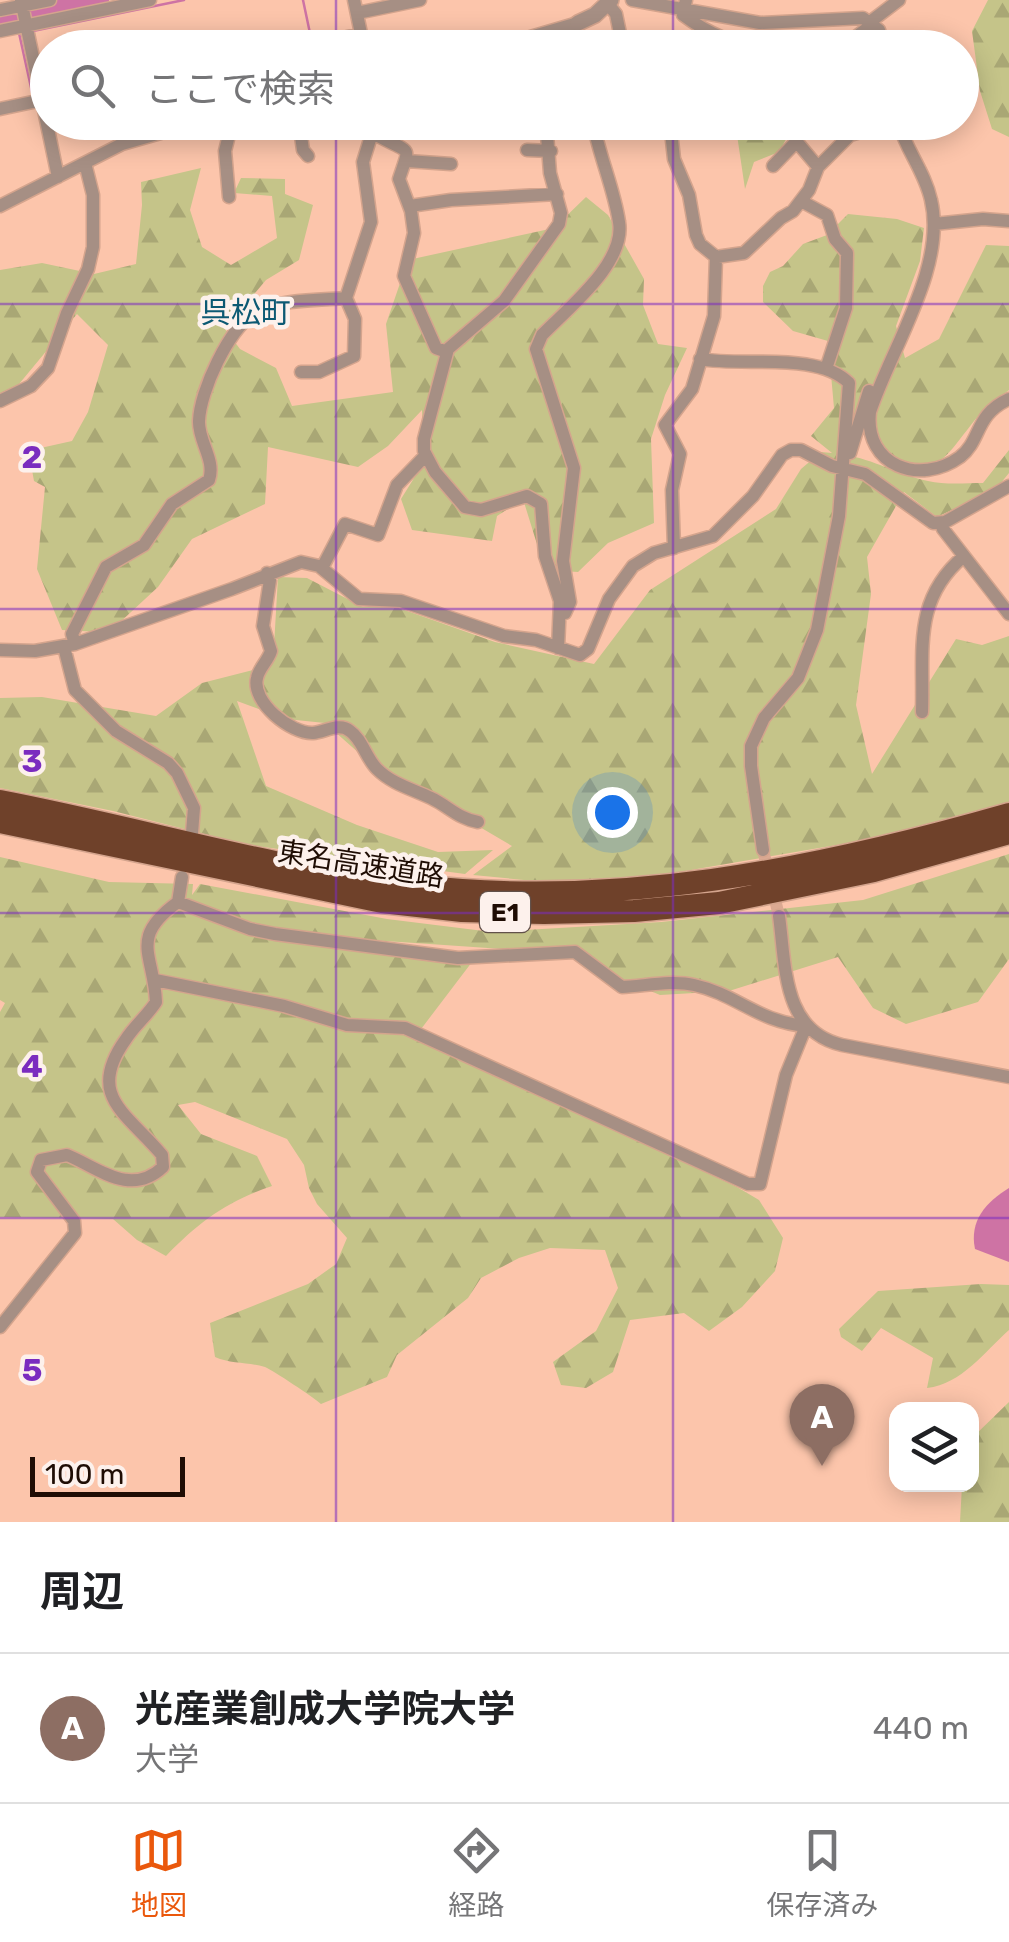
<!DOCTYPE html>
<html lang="ja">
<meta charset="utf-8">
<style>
body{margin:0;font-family:Rubik,"Noto Sans JP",sans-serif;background:#f6f6f6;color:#202124}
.controls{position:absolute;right:30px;bottom:30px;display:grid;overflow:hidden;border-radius:20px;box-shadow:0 5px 25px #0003}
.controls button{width:90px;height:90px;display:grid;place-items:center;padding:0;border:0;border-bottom:2px solid #e0e0e0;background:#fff;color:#202124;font:50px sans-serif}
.scale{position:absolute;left:30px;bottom:25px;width:155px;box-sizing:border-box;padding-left:10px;border:5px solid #1f0d04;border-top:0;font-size:28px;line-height:35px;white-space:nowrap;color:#1f0d04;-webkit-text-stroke:8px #fdf1ec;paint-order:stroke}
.you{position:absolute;left:612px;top:812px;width:35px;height:35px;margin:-25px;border:8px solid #fff;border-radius:50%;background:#1a73e8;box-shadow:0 0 0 15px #1a73e833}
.badge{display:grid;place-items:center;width:65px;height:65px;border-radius:50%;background:#ea580c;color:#fff;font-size:32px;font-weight:700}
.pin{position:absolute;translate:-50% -82px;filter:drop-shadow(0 2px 5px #0008)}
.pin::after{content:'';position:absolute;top:52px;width:35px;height:30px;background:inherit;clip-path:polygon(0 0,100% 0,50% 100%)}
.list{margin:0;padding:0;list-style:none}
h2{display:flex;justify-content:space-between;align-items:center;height:130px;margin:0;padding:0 40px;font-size:42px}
h2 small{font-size:32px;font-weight:400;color:#757577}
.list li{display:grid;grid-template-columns:65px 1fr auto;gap:30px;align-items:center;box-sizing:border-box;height:150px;padding:0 40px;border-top:2px solid #e0e0e0}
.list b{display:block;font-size:38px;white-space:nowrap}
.list p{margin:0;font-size:32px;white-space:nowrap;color:#757577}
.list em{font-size:32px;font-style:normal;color:#757577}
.icon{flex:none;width:55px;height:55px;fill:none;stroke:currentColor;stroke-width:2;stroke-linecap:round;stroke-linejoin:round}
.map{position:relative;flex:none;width:1009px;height:1522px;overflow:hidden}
.search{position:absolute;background:#fff;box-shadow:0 5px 25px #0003;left:30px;right:30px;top:30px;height:110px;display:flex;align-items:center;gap:25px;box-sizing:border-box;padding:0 35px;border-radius:55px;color:#757577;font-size:38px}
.sheet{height:280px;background:#fff}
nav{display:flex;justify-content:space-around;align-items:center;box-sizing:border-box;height:140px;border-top:2px solid #e0e0e0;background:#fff;font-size:28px;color:#757577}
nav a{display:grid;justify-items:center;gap:5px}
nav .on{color:#ea580c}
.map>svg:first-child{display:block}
.forest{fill:url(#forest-firs)}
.water{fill:#ce73a4}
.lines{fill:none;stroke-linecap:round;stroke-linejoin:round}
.stream{stroke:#ce73a4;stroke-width:2.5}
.river{stroke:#ce73a4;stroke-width:18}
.minor-tunnel{stroke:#dba992;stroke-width:12;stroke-dasharray:12 6;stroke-linecap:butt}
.minor-casing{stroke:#d4a48d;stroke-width:15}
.tertiary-casing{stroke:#d4a48d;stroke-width:18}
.motorway-casing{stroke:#d4a48d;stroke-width:25}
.minor{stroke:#a68f84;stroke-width:12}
.tertiary{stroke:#a68f84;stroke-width:15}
.motorway{stroke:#6f412a;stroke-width:22}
.grid{fill:none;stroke:#7b2cbf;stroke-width:2.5;stroke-opacity:0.55}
.labels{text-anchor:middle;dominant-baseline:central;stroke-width:9;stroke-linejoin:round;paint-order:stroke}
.shield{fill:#fdf1ec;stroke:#62514a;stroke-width:2.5}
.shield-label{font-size:25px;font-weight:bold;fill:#1f0d04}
.street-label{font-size:28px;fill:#1f0d04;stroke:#fdf1ec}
.neighbourhood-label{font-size:30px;fill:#0c5973;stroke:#fdf1ec}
.grid-label{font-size:32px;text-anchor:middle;font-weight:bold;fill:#7b2cbf;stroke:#fdf1ec;stroke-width:9;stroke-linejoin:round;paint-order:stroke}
</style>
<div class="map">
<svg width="1009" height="1522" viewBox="0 0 1009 1522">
<defs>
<pattern id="forest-firs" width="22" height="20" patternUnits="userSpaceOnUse" patternTransform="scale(2.5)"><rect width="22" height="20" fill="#c5c489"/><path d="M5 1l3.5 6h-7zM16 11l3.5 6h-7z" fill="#a9a775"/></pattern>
</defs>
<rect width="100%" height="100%" fill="#fcc5ab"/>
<path class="forest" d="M988 0H1009V137L992 129 980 91 972 31Z
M718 123H795L779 152 754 162 745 189 737 135Z
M201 168 190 210 202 247 231 265 277 238 272 196 234 193 241 178 285 179V194L313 205 299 260 266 280 225 329 240 349 276 368 292 406 393 392 386 324 408 260 554 228 586 197 608 215 644 279 643 305 658 344 687 348 665 395 651 439 654 523 608 543 578 572 545 570 523 499 497 516 492 541 412 530 401 499 424 462 422 410 388 446 358 467 268 447 265 504 192 539 158 587 117 625 100 632 62 630 37 569 45 487 34 481 30 459 36 449 72 441 88 412 108 345 77 314 0 407V270L42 263 94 274 136 264 142 205 141 182Z
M848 214 897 219 924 228 920 261 896 326 905 358 939 339 986 245 1009 246V390C999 398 987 406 979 415 943 458 938 486 880 448L870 414 844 455C874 459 898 475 928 481 945 485 965 483 983 483L1009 450V473L996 489 937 517 904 492 867 557 871 594 856 705 872 774 956 639 982 645 1009 636V802L907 833 627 881 545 882 473 875 512 846 369 762 325 723 286 719 237 701 266 786 357 825 438 852 493 850 465 874 248 845 113 811 0 788V698L42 697 156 716 202 683 253 670 274 646 278 577 307 578 363 607 393 606 495 642 594 664 650 590 776 509 801 469 821 452 832 453 811 436 834 408 828 341 793 331 763 302V286L770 272 783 266 803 244 827 235Z
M1009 854V959L978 1002 906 1024 873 1008 838 957 729 991 660 995 560 953 312 936C364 955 416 960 472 962L415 1037 737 1187 759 1200 783 1238 775 1271 742 1307 709 1331 684 1313 630 1320 613 1372 586 1388 561 1385 553 1362 596 1331 618 1288 605 1250 550 1248 519 1258 481 1278 468 1298 397 1355 387 1377 321 1404C313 1397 274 1371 265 1367 248 1362 231 1364 215 1357L210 1323 308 1284 336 1264 347 1238 317 1204 309 1188 304 1165 287 1139 195 1102 178 1105 201 1134 257 1156 272 1186C226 1202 200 1221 166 1256L137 1240 113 1219 0 1217V1012L5 1003 0 1000V857L109 882 193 884 192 895 200 884 387 919 492 932 661 922 863 900Z
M981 1284 1009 1285V1330C984 1352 962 1384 927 1388L933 1358 881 1328 862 1351 841 1337 839 1329 878 1291Z
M1009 1402V1522H960L962 1485 972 1484V1438Z"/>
<path class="water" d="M1009 1188V1262L975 1249C969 1221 986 1202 1009 1188Z"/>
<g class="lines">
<path class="stream" d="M303 0 311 38
M33 31 184 0
M19 33 32 92"/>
<path class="river" d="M0 20 100 0"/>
<path class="minor-tunnel" d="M763 850 779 916"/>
<g class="minor-casing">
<path id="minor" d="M21 0 58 177
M354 0 364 48
M632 0 760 23 863 18 879 30 883 48
M686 0 683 15C710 35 732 43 764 48
M608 4 616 14 623 48
M0 10 50 0
M357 13 420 0
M870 22 899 0
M0 31 150 0
M296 48 361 34
M493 48 578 23
M841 48 873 24
M0 109 47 99
M225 122 228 139 225 151 229 197
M299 122 303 150 308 156
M374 122 380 137C412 154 410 145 399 179L411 211 414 233 404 276 436 348 447 352
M546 122 550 173 561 213 559 224 504 301 448 349 424 439V451L435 472 465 507 481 510 527 496 541 504 545 556 560 601 558 648
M670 122 674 159 689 195 696 235 700 244 716 257 744 253 781 218 793 211 809 190 818 167 797 142 796 122
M898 122C906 150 925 172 931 200 947 267 891 348 870 412 864 466 920 486 960 457 982 440 974 415 1009 399
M527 150 551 151
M407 161 451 164
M773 166 797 141
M818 167 850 135 895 122
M801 201 827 215 835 239 847 253 846 308 826 369
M0 206 122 144 199 122
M410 206 451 200 557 194
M934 224 983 219 1009 221
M346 298 371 222 363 162 372 133 376 131
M700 359C743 367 817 351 849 383L839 516 817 630 798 678 764 718 751 746V766L763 850
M301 372H319L354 356 355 319 346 298
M0 401 31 386 48 368 67 313 88 269 93 247V195L85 163
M850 453 869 391
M941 523 943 529 1009 614
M674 548 672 490 680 454 665 425 692 389 714 316 716 257
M322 568 345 524 378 535 397 485 426 455
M267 573 270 580 263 626 271 651C268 661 259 668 257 678 251 702 291 734 313 733 325 732 339 722 350 731 362 739 366 758 377 769 392 784 412 789 431 798 448 806 459 819 478 822
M561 613H565L570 602 563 561 574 468 536 349 542 335C568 308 626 263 619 222 614 188 599 156 593 122
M75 644 72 634 106 567 144 545 172 504 209 480C216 460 198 441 199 421 200 391 229 328 255 313 279 299 319 300 346 298
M64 647 75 690 116 731 168 763 177 773 194 808 192 833
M0 650 35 651 75 644 232 589 301 562 319 566 359 599 401 601 504 636 536 640 580 655 588 649 609 599 633 566 654 553 713 536 753 496 782 455 791 450H801L832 466 865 474 933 523 945 522 1009 486
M922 712C924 650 912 600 964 556
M779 916C786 966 782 1031 842 1045L1009 1077
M155 980 284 1006 347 1025 405 1028 748 1184H760L786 1075 806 1026C758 1022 736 994 694 985 672 980 645 986 622 987L575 952 458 958 275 934 250 929 178 902
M0 1327 75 1233 74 1221 37 1172 41 1160 67 1155C97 1167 130 1198 163 1167L162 1155C127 1113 85 1096 126 1039 135 1025 147 1016 156 1002 154 954 128 938 178 902L182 877"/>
</g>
<g class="tertiary-casing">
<path id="tertiary" d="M578 23 595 15 611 0"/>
</g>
<g class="motorway-casing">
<path id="motorway" d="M0 801C137 827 271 868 409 885 614 910 813 870 1009 814
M0 822 382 902 462 911 544 913 634 911 719 903 874 871 1009 833"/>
</g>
<use href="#minor" class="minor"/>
<use href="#tertiary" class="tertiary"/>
<use href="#motorway" class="motorway"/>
</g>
<path class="grid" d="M336 0V48M673 0V48M336 122V1522M673 122V1522M0 304H1009M0 609H1009M0 913H1009M0 1218H1009"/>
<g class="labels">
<rect class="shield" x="480" y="892" width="50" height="40" rx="8"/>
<g class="shield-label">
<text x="505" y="912">E1</text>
</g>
<g class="street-label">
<text transform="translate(361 864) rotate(9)">東名高速道路</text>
</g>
<g class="neighbourhood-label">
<text x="246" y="313">呉松町</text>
</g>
</g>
<g class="grid-label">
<text x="32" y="468">2</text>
<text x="32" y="772">3</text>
<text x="32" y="1077">4</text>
<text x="32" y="1381">5</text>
</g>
</svg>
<div class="controls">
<button><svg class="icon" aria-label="layers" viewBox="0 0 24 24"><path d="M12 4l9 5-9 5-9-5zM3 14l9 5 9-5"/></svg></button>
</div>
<div class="scale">100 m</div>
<div class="you"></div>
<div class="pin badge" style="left:822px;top:1466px;background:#8d6e63">A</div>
<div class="search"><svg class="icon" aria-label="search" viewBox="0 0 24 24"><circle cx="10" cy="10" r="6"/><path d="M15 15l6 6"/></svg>ここで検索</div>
</div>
<section class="sheet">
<h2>周辺<small></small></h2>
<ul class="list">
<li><span class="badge" style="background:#8d6e63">A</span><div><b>光産業創成大学院大学</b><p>大学</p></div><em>440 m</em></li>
</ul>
</section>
<nav>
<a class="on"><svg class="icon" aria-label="map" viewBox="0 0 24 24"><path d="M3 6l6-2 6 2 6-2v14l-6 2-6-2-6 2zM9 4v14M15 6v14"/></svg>地図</a>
<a><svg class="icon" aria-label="directions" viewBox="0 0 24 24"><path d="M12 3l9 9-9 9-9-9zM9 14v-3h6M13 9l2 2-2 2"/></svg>経路</a>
<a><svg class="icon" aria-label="saved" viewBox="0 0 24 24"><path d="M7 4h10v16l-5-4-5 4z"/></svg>保存済み</a>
</nav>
